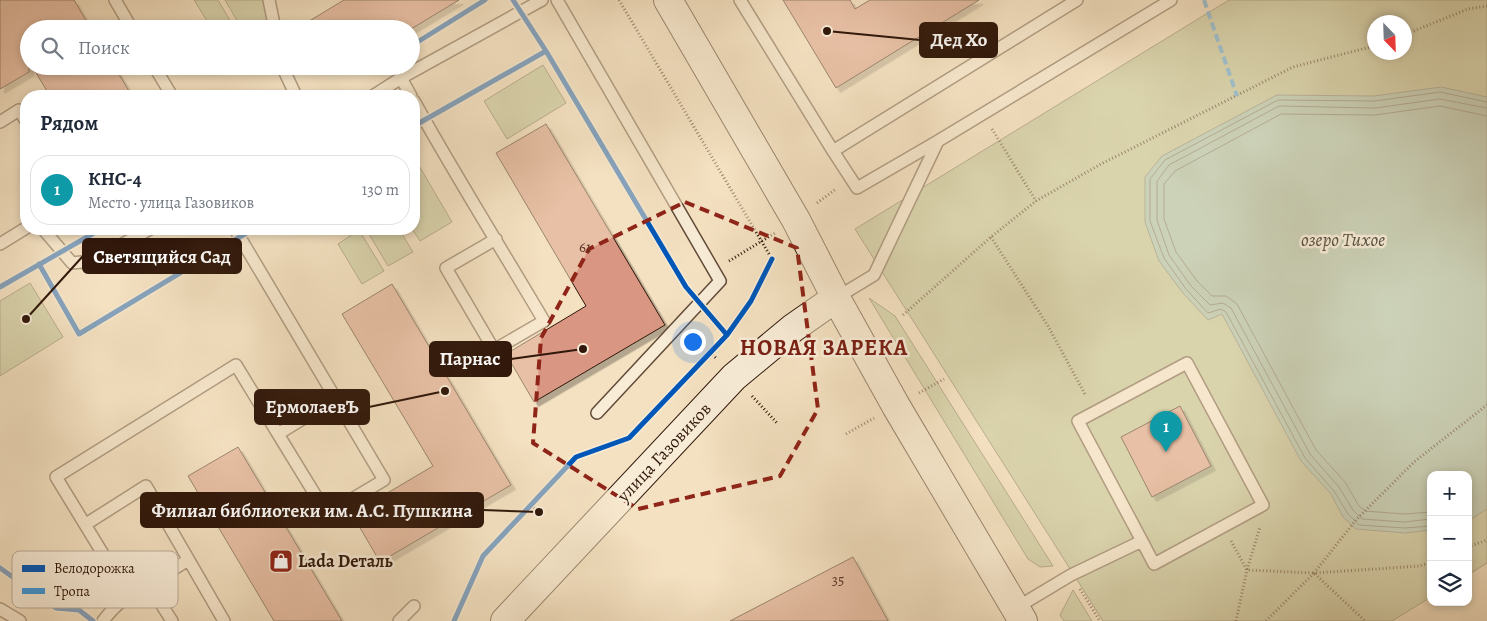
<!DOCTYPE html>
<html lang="ru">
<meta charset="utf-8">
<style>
body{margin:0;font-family:Alegreya,serif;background:#f2f2f3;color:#1f2937}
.controls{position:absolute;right:15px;bottom:15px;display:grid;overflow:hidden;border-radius:10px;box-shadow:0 2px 8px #0003}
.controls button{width:45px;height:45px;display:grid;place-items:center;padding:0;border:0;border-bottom:1px solid #e0e1e3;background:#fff;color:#1f2937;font:25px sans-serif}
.compass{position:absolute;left:1367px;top:15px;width:45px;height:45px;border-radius:50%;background:#fff;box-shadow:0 2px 8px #0003;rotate:157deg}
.you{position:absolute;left:692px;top:341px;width:18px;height:18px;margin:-12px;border:4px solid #fff;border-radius:50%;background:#1a73e8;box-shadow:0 0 0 8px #1a73e833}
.badge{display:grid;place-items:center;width:32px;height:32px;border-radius:50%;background:#8f2418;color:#fff;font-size:16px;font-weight:700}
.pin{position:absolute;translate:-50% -41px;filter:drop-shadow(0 1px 2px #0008)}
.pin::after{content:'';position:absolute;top:26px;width:18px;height:15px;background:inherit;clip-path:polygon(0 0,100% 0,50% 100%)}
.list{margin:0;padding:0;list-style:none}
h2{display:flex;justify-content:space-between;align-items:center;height:65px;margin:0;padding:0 20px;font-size:21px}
h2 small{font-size:16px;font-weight:400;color:#747a83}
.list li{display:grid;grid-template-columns:32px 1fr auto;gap:15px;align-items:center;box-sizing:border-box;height:70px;margin:0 10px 10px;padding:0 10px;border:1px solid #e0e1e3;border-radius:20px}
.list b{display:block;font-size:19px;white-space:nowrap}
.list p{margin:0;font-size:16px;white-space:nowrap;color:#747a83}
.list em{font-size:16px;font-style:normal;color:#747a83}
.icon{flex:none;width:28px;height:28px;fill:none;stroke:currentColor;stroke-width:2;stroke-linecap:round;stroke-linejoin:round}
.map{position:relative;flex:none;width:1487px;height:621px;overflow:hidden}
.search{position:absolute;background:#fff;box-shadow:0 2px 8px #0003;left:20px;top:20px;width:400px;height:55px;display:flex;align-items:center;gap:12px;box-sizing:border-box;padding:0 18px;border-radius:28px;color:#747a83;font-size:19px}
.panel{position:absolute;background:#fff;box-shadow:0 2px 8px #0003;left:20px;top:90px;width:400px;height:145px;border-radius:20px}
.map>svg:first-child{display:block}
.green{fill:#bac394;stroke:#766e50;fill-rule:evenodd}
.water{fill:#9cbeae;stroke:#717c6d}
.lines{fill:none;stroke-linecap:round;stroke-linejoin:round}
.shore{stroke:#666b5c;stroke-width:1}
.building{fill:#d99783;stroke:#31180b;filter:url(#shadow)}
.lane-casing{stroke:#624a38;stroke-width:14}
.secondary-casing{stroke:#31180b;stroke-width:30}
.path{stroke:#31180b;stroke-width:3;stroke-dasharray:1 2.5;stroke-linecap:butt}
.lane{stroke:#f8ecd7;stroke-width:11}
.secondary{stroke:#f8ecd7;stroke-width:28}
.quiet{stroke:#3e9ade;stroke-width:4;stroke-dasharray:8 4;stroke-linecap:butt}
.cycleway-casing{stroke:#f8ecd7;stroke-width:8}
.cycleway{stroke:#0057b8;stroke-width:5}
.marked{fill:none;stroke:#8f2418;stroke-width:4;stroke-dasharray:10 6;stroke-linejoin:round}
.labels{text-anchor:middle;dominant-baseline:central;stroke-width:5;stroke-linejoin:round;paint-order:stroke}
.number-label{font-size:15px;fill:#5b3829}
.street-label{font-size:18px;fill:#31180b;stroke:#f8ecd7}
.poi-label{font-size:18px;font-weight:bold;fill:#31180b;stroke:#f8ecd7;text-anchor:start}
.water-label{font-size:19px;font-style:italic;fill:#565244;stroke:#f8ecd7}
.district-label{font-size:22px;font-weight:bold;letter-spacing:1px;fill:#7a1f14;stroke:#f8ecd7}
.key{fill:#f8ecd7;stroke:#bcac9a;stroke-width:1}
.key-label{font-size:14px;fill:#31180b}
.leader{fill:none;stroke:#31180b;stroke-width:2}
.callout-dot{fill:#31180b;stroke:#f8ecd7;stroke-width:2}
.callout{fill:#31180b;stroke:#31180b;stroke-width:2}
.callout-label{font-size:19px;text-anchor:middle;font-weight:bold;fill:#fff}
</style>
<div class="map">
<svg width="1487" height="621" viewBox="0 0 1487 621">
<defs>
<filter id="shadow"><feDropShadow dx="4.5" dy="4.5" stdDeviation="0" flood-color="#0004"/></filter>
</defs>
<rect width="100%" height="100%" fill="#f4e1c1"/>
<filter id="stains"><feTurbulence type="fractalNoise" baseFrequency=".004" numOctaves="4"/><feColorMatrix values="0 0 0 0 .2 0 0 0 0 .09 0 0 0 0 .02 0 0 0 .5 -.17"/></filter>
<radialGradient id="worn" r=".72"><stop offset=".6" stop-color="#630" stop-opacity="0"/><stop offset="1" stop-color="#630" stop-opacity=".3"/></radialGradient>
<path class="green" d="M194 0H218L235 29H212Z
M225 0H262L267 7 270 29H242Z
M1229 0H1487V563L1468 575V475H1431V597L1392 621H1103L855 229ZM1374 22H1404V52H1374Z
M543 65 566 103 507 139 484 101Z
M414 157 452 222 420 241 412 229H414Z
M366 229H399L413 252 388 266Z
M359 230 384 271 362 284 338 244Z
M30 283 63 337 0 376V301Z
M869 298 895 316 1053 566 1040 567 1028 559Z
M1073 590 1092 621H1064L1060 615Z"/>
<path class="water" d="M1441 87 1487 97V509L1468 521V475H1431V530L1405 533 1356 529 1343 517 1331 494 1301 461 1222 314 1208 320 1183 293 1159 261 1145 222V177L1162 156 1277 95 1374 96Z"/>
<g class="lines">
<path class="shore" d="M1431 512 1404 514 1365 511 1359 506 1345 482 1316 450 1237 304 1226 296H1212L1197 281 1176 252 1164 219V184L1175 171 1281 114 1375 115 1440 106 1487 116
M1431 519 1404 522 1362 519 1353 510 1339 487 1310 454 1231 308 1223 303 1210 305 1191 286 1169 255 1157 220V181L1169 165 1279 106 1375 108 1440 99 1487 108
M1431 526 1405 528 1359 525 1348 514 1334 491 1305 458 1226 312 1221 309 1208 313 1186 289 1164 258 1150 221V179L1165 160 1278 100 1375 101 1440 92 1487 102"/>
</g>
<path class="building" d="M0 0H74L91 29H29V72L0 89Z
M344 0H459L411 29H296Z
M783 0H850L855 9 870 0H979L836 88Z
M32 66H114L132 96H50Z
M546 124 665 325 534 402 506 354 586 306 496 153Z
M392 284 511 485 380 562 352 514 433 466 342 314Z
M1180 406 1211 466 1152 497 1121 437Z
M238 447 314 574 342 621H274L188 476Z
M853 557 888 621H730Z"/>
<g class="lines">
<g class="lane-casing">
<path id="lane" d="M115 0 132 29
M269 0 275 29
M557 0 720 281 597 413
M740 0 833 151
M154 66 172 96
M282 66 296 96
M401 78 411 96
M373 96 401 78 542 0
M414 101C455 175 501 248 544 321L494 350 446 268 496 239
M0 122 19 110 26 121
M938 141 857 188 833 151 1077 0
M43 229 72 263 92 261 150 229
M235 229 384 480 327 514 278 434 335 399
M0 244 26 228
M836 298 874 275 938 141 1171 0
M86 524 146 486 224 621
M149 585 172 621
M128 595 56 477 236 365 278 434
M1016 608 1071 575 1142 541 1154 564 1263 505 1187 363 1078 421 1142 541
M0 609 20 621
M103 621C117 602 128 596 148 585 162 577 175 568 188 560
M399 621 414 606"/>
</g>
<g class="secondary-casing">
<path id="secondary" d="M668 0 796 220 836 298
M505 621 734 377 793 328 836 298 896 406 1023 621"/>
</g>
<path class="path" d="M619 0 772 259
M1404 35 1468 9 1487 6
M992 129 1036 201
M817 203 836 189
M991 237 1048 326 1086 396
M729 261 775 233
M903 315 991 237 1036 201 1101 164 1293 67 1374 46
M710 352 717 359
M919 393 944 379
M752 396 777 423
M846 434 874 418
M531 505 539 512
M1231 541 1247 570 1314 573 1365 621
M1468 547 1487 540
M1314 573 1356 520 1414 462 1487 405
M1080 589 1100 621
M1236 621 1247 570 1260 527
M1266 621 1314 573 1420 566 1431 562"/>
<use href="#lane" class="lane"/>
<use href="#secondary" class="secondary"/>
<path class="quiet" d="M1204 0 1237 96"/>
<g class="cycleway-casing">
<path id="cycleway" d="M411 46 485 0
M414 126 546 51
M39 264 79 334 253 229
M0 287 101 229
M727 335 751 301 772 259
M0 568 56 608 79 610 93 621
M454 621 483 556 576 457 629 438 727 335 686 287 546 51 513 0"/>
</g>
<use href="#cycleway" class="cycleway"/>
</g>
<path d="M0 0H1487V621H0ZM685 202 797 248 818 409 780 476 638 509 533 443 541 338 589 249Z" fill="#f4e1c1" fill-opacity=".55" fill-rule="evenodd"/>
<path class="marked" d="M685 202 797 248 818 409 780 476 638 509 533 443 541 338 589 249Z"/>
<defs>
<g id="shop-square" transform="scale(1.25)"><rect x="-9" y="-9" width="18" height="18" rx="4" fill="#8f2418" stroke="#f8ecd7"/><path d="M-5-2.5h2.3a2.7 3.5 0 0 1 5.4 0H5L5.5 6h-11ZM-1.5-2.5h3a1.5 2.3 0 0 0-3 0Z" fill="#fff"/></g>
</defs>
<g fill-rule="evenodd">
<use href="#shop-square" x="281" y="561"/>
</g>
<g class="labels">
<g class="number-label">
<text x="585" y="247">61</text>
<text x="838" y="580">35</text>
</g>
<g class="street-label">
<text transform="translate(664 452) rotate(-47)">улица Газовиков</text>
</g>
<g class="poi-label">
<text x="298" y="561">Lada Dеталь</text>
</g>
<g class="water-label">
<text x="1343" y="240">озеро Тихое</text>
</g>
<g class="district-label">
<text x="824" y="348">НОВАЯ ЗАРЕКА</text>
</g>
</g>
<rect x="12" y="551" width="166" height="57" rx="8" class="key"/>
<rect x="22" y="565" width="23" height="7" fill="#0057b8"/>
<rect x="22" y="588" width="23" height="6" fill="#3e9ade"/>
<g class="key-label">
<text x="54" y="573">Велодорожка</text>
<text x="54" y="596">Тропа</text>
</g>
<path class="leader" d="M827 31L920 40M26 319L83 256M583 349L511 359M445 391L369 407M539 512L483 510"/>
<g class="callout-dot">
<circle cx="827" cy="31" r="5"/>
<circle cx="26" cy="319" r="5"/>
<circle cx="583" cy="349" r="5"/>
<circle cx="445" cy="391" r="5"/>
<circle cx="539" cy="512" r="5"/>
</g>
<g class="callout">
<rect x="920" y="23" width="77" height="34" rx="5"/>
<rect x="83" y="239" width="158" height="34" rx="5"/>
<rect x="430" y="342" width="81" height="34" rx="5"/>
<rect x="255" y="390" width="114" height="34" rx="5"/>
<rect x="141" y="493" width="342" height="34" rx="5"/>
</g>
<g class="callout-label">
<text x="959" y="46">Дед Хо</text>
<text x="162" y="263">Светящийся Сад</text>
<text x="470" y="365">Парнас</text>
<text x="312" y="413">ЕрмолаевЪ</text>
<text x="312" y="517">Филиал библиотеки им. А.С. Пушкина</text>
</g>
<rect width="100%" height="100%" filter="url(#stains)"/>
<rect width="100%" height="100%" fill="url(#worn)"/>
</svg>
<div class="controls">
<button>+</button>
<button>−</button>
<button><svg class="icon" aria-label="layers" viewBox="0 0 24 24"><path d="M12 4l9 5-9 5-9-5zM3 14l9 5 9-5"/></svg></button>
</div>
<svg class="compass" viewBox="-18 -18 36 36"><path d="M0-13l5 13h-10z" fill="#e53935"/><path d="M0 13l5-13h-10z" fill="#747a83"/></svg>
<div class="you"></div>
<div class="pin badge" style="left:1166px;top:452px;background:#0f9aa8">1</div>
<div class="search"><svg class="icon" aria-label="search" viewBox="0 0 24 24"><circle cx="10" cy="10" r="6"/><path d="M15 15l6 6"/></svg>Поиск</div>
<section class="panel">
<h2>Рядом<small></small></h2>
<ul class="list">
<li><span class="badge" style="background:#0f9aa8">1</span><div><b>КНС-4</b><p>Место · улица Газовиков</p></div><em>130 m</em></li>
</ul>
</section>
</div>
